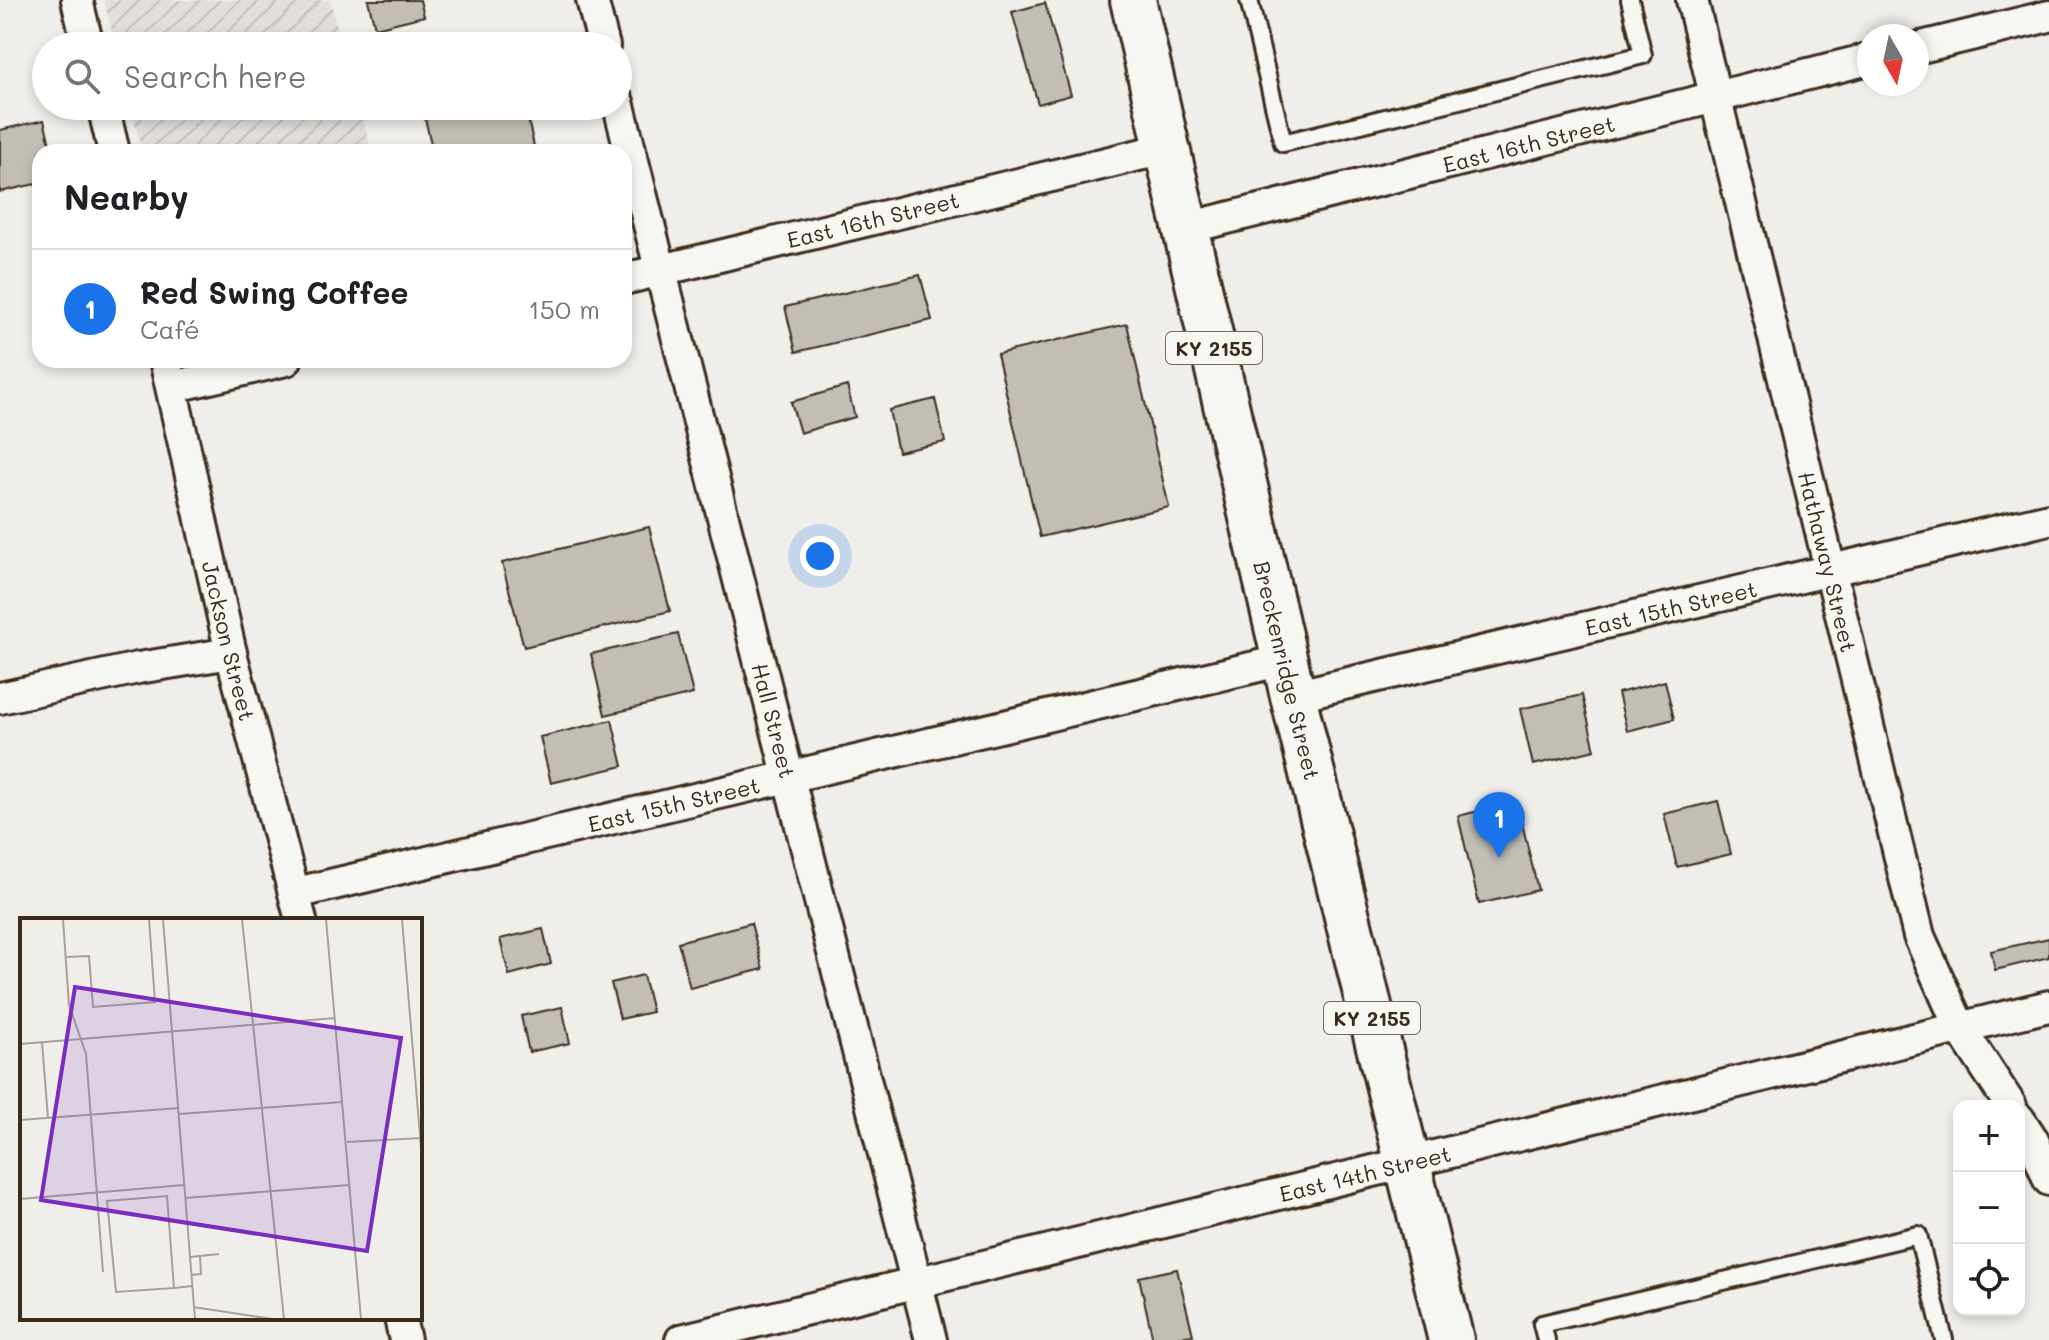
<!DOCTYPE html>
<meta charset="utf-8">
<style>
body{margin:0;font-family:Mali,sans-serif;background:#f6f6f6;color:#202124}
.controls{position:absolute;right:24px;bottom:24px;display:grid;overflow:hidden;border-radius:16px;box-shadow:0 4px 12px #0003}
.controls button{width:72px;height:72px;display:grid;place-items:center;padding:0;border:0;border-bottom:2px solid #e0e0e0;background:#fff;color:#202124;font:40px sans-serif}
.compass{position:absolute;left:1857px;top:24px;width:72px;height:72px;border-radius:50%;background:#fff;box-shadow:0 4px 12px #0003;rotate:171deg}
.you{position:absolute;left:820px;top:556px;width:28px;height:28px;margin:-20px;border:6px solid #fff;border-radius:50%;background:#1a73e8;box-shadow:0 0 0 12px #1a73e833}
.badge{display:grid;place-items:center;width:52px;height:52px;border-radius:50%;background:#1a73e8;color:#fff;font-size:26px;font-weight:700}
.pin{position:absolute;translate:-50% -66px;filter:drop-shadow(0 2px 4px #0008)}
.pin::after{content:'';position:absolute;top:42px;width:28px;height:24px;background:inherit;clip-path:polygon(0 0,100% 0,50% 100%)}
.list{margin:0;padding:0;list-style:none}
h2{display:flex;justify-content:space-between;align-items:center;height:104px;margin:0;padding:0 32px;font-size:34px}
h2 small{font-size:26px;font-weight:400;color:#757577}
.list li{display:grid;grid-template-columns:52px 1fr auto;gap:24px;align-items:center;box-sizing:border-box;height:120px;padding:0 32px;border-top:2px solid #e0e0e0}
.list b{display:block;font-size:30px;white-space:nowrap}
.list p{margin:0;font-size:26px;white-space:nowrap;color:#757577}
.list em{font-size:26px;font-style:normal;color:#757577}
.icon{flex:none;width:44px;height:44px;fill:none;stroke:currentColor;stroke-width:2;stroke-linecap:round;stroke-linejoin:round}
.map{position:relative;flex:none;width:2049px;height:1340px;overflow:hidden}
.search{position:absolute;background:#fff;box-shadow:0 4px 12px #0003;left:32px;top:32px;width:600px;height:88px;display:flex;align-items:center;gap:20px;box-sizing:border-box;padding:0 28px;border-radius:44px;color:#757577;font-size:30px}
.panel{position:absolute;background:#fff;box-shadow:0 4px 12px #0003;left:32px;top:144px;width:600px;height:224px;border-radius:24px}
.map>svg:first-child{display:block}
.industrial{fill:url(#industrial-furrows)}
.building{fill:#c2bdb7;stroke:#3b2a1e;stroke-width:2}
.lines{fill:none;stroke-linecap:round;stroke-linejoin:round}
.service-casing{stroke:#3b2a1e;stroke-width:22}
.minor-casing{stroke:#3b2a1e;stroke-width:36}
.primary-casing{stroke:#3b2a1e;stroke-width:50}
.service{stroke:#f6f6f2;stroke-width:16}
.minor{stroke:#f6f6f2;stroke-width:30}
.primary{stroke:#f6f6f2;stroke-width:44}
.labels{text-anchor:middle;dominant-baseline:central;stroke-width:7;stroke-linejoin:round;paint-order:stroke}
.shield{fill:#f6f6f2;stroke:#73675e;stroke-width:2}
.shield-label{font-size:20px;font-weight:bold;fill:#3b2a1e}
.street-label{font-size:22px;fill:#3b2a1e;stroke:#f6f6f2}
.inset-road{fill:none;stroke:#a7a098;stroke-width:2}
.view{fill:#7b2cbf;fill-opacity:0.15;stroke:#7b2cbf;stroke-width:4}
.inset-edge{fill:none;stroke:#3b2a1e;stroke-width:4}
</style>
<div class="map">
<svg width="2049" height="1340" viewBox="0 0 2049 1340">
<defs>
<pattern id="industrial-furrows" width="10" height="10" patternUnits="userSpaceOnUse" patternTransform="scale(2)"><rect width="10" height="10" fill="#e2dfdb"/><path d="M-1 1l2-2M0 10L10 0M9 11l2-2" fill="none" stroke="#c3c0bc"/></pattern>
</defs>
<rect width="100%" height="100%" fill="#efeeea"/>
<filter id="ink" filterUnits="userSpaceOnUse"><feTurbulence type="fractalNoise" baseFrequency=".0125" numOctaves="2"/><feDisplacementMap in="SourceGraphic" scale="16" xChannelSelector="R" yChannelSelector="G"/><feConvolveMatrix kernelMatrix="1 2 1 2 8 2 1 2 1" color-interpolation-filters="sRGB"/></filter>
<g filter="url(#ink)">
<path class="industrial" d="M104 0H330L342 46H116Z
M131 106H359L372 152H142Z"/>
<path class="building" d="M368 0H420L424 16 375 28Z
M1045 3 1071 95 1038 104 1012 12Z
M422 106H525L534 146 508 152H433Z
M44 120 52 152H40V183L0 192V130Z
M920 275 932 320 796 352 785 307Z
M1127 324 1169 507 1040 537 997 354Z
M847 386 855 417 800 433 791 402Z
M935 399 945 442 898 452 889 410Z
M649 527 670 611 524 647 502 563Z
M678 634 693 694 605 715 591 654Z
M1665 681 1674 719 1627 731 1618 693Z
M1582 695 1595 750 1533 765 1520 709Z
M612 720 623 766 551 783 540 737Z
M1718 801 1731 854 1677 867 1664 814Z
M1517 802 1538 890 1479 904 1458 816Z
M751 923 763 969 690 988 678 942Z
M543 929 551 964 509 975 500 939Z
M2049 938V957L1995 970 1991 951Z
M643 975 652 1012 620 1019 611 983Z
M562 1007 570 1043 529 1052 521 1016Z
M1177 1269 1193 1335 1153 1340 1139 1277Z"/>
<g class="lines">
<g class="service-casing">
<path id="service" d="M1249 0 1283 143 1643 55 1630 0
M1546 1340 1542 1324 1918 1235 1944 1340"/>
</g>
<g class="minor-casing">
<g id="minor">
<path d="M77 0 88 46"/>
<path d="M592 0 604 46"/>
<path id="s1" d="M1692 0 1919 936 1960 1028 2011 1106"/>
<path d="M1917 48 2049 16"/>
<path id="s2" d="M618 102 931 1340"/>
<path d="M103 106 114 152"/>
<path id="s3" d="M1187 228 1869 59"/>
<path id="s4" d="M624 279 1168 148"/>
<path id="s5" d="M165 360 231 653 301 920"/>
<path d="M172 387 286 360"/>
<path id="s6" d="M1293 696 2049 519"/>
<path d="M0 698 138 668 231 653"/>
<path id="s7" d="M296 893 1284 660"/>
<path d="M2019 1119 2033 1140 2049 1180"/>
<path d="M400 1318 405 1340"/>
<path id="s8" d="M681 1340 2049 1006"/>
</g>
</g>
<g class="primary-casing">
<g id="primary">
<path id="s9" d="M1133 0 1293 696 1451 1340"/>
</g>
</g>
<use href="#service" class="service"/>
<use href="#minor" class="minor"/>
<use href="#primary" class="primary"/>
</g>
</g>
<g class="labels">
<g class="shield">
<rect x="1166" y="332" width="96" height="32" rx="6"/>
<rect x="1324" y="1002" width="96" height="32" rx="6"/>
</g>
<g class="shield-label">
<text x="1214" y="348">KY 2155</text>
<text x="1372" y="1018">KY 2155</text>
</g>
<g class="street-label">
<text stroke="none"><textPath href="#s3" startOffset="352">East 16th Street</textPath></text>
<text stroke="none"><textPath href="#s4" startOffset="256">East 16th Street</textPath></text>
<text stroke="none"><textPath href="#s1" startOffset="578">Hathaway Street</textPath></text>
<text stroke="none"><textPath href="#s6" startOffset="388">East 15th Street</textPath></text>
<text stroke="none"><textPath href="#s5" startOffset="288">Jackson Street</textPath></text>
<text stroke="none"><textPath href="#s9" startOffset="688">Breckenridge Street</textPath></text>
<text stroke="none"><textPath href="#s2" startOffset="638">Hall Street</textPath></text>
<text stroke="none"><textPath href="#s7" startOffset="388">East 15th Street</textPath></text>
<text stroke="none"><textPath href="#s8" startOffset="704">East 14th Street</textPath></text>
</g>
</g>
<g transform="translate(20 918)">
<rect width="402" height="402" fill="#efeeea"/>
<path class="inset-road" d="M43 1 49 87 66 136 83 354M143 1 175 401M222 1 264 401M306 1 341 401M382 1 402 242M46 39 69 38 73 89 135 84 129 1M22 124 28 200M0 126 315 100M159 196 322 184M0 202 159 190M327 224 402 220M165 280 329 267M0 281 164 267M170 339 199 336M171 357 181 356 180 338M154 370 147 278 87 283 96 374 154 370 172 368M173 389 252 401"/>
<path class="view" d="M55 69 381 120 347 333 21 282Z"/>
<rect width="402" height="402" class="inset-edge"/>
</g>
</svg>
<div class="controls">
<button>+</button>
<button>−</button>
<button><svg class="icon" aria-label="locate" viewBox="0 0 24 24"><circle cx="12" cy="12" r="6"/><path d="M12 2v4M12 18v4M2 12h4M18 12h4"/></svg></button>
</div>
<svg class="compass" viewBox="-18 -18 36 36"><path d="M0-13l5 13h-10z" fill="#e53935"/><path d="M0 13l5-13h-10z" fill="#757577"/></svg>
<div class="you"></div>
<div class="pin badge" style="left:1499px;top:858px">1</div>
<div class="search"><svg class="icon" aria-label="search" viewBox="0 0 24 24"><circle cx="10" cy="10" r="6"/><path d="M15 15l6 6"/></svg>Search here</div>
<section class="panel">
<h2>Nearby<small></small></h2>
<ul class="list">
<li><span class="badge">1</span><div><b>Red Swing Coffee</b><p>Café</p></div><em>150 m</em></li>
</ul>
</section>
</div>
